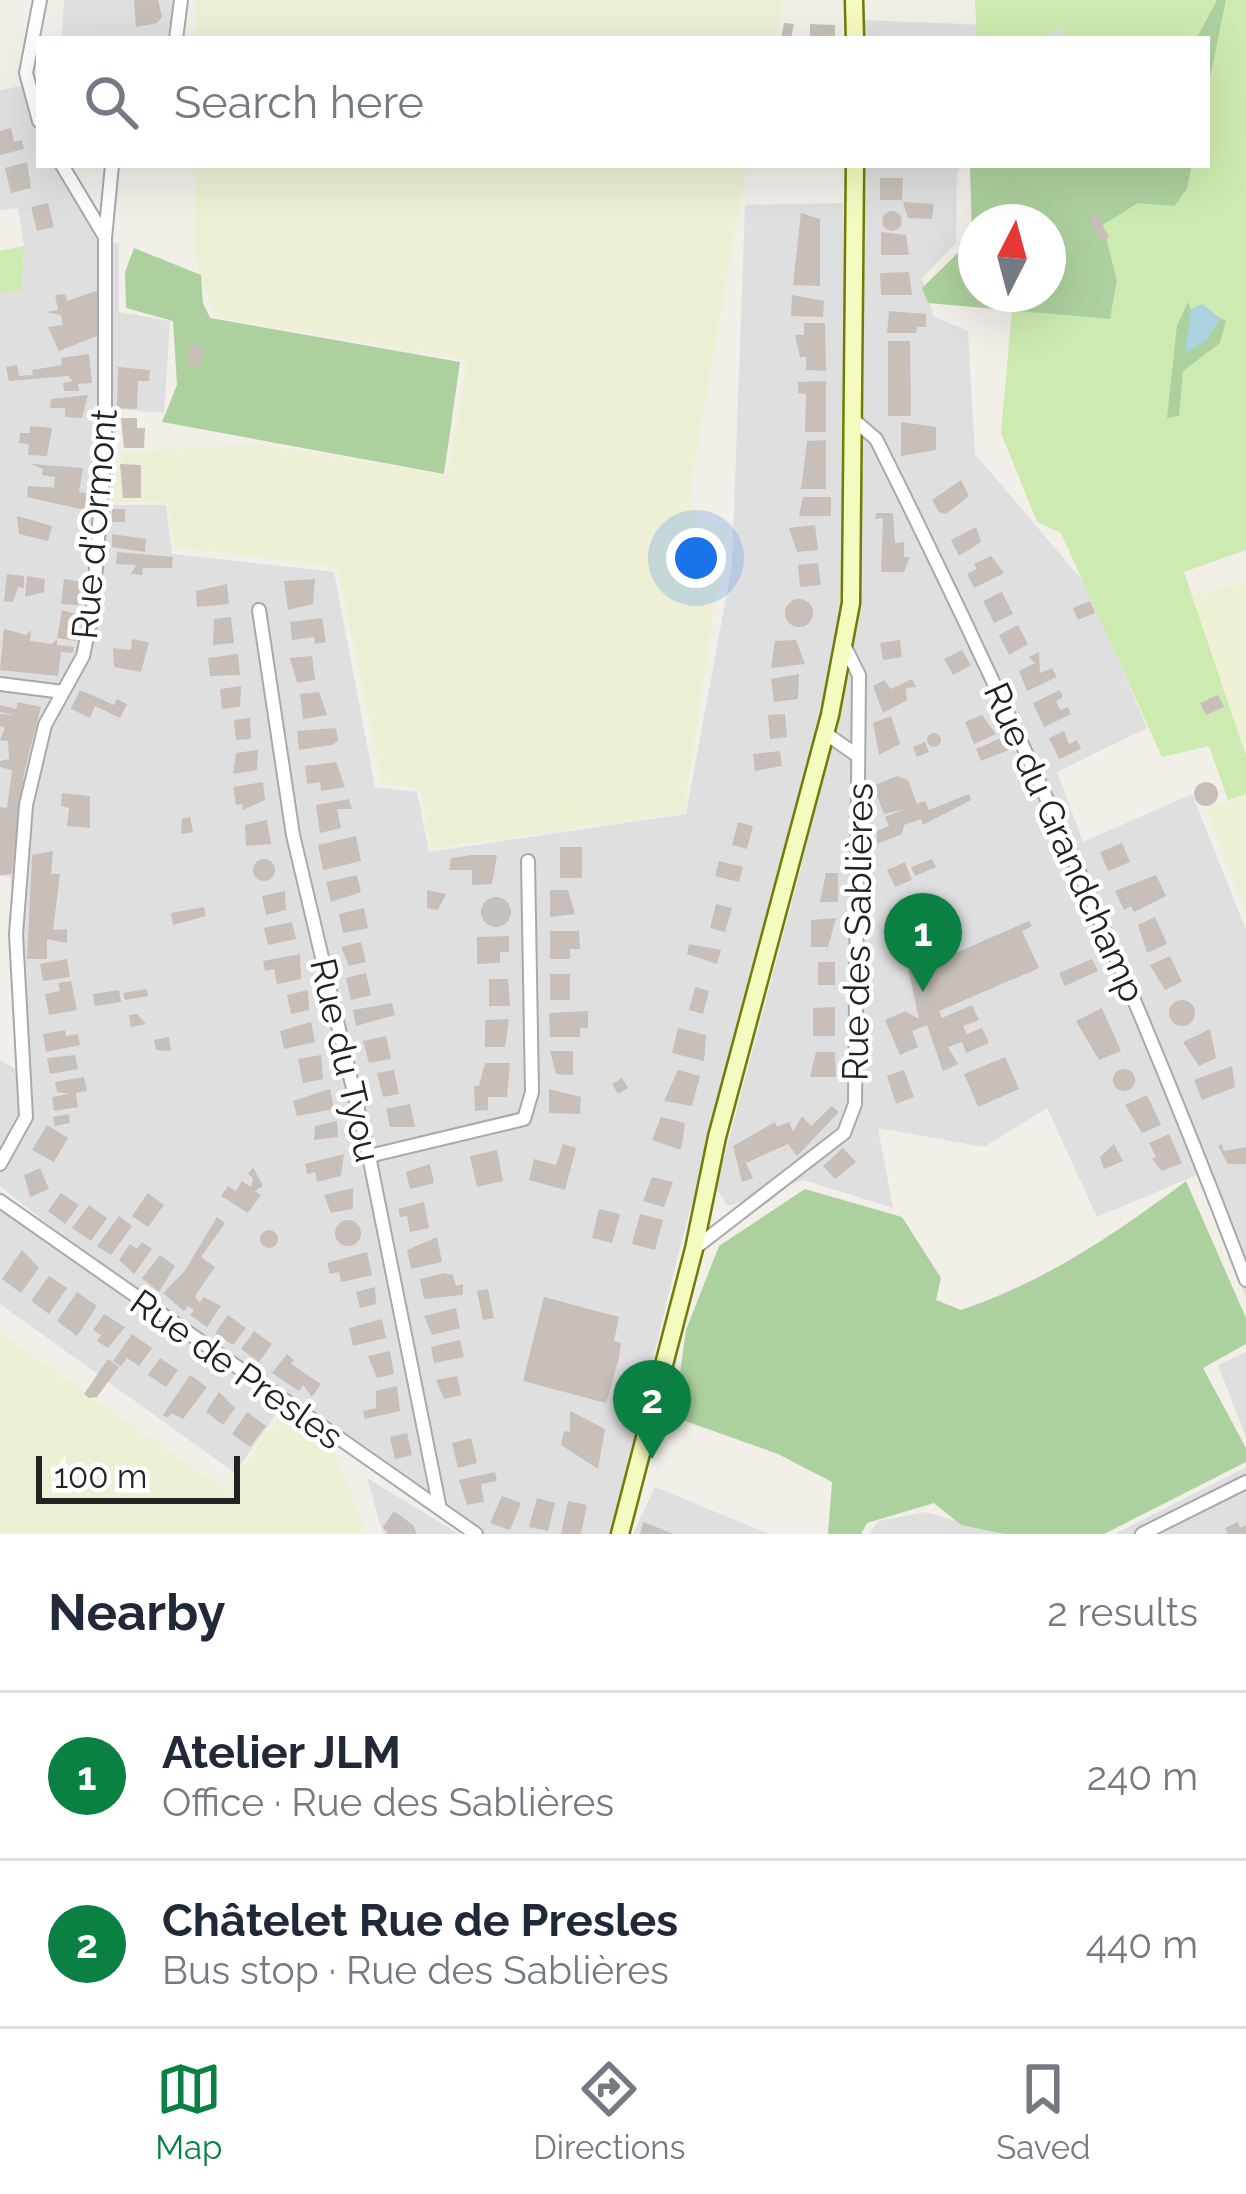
<!DOCTYPE html>
<meta charset="utf-8">
<style>
body{margin:0;font-family:Raleway,sans-serif;background:#f2f2f3;color:#1f2937}
.compass{position:absolute;left:958px;top:204px;width:108px;height:108px;border-radius:50%;background:#fff;box-shadow:0 12px 48px #0002;rotate:6deg}
.scale{position:absolute;left:36px;bottom:30px;width:204px;box-sizing:border-box;padding-left:12px;border:6px solid #222;border-top:0;font-size:33px;line-height:42px;white-space:nowrap;color:#222;-webkit-text-stroke:9px #fff;paint-order:stroke}
.you{position:absolute;left:696px;top:558px;width:42px;height:42px;margin:-30px;border:9px solid #fff;border-radius:50%;background:#1a73e8;box-shadow:0 0 0 18px #1a73e833}
.badge{display:grid;place-items:center;width:78px;height:78px;border-radius:50%;background:#0b8043;color:#fff;font-size:39px;font-weight:700}
.pin{position:absolute;translate:-50% -99px;filter:drop-shadow(0 3px 6px #0008)}
.pin::after{content:'';position:absolute;top:63px;width:42px;height:36px;background:inherit;clip-path:polygon(0 0,100% 0,50% 100%)}
.list{margin:0;padding:0;list-style:none}
h2{display:flex;justify-content:space-between;align-items:center;height:156px;margin:0;padding:0 48px;font-size:51px}
h2 small{font-size:39px;font-weight:400;color:#747a83}
.list li{display:grid;grid-template-columns:78px 1fr auto;gap:36px;align-items:center;box-sizing:border-box;height:168px;padding:0 48px;border-top:3px solid #e0e1e3}
.list b{display:block;font-size:45px;white-space:nowrap}
.list p{margin:0;font-size:39px;white-space:nowrap;color:#747a83}
.list em{font-size:39px;font-style:normal;color:#747a83}
.icon{flex:none;width:66px;height:66px;fill:none;stroke:currentColor;stroke-width:2;stroke-linecap:round;stroke-linejoin:round}
.map{position:relative;flex:none;width:1246px;height:1534px;overflow:hidden}
.search{position:absolute;background:#fff;box-shadow:0 12px 48px #0002;left:36px;right:36px;top:36px;height:132px;display:flex;align-items:center;gap:30px;box-sizing:border-box;padding:0 42px;border-radius:0px;color:#747a83;font-size:45px}
.sheet{height:492px;background:#fff}
nav{display:flex;justify-content:space-around;align-items:center;box-sizing:border-box;height:168px;border-top:3px solid #e0e1e3;background:#fff;font-size:33px;color:#747a83}
nav a{display:grid;justify-items:center;gap:6px}
nav .on{color:#0b8043}
.map>svg:first-child{display:block}
.residential{fill:#e0dfdf}
.farmland{fill:#eef0d5}
.grass{fill:#cdebb0}
.forest{fill:#add19e;fill-rule:evenodd}
.water{fill:#aad3df}
.building{fill:#c7bfb8}
.lines{fill:none;stroke-linecap:round;stroke-linejoin:round}
.minor-casing{stroke:#a9a9a9;stroke-width:16}
.secondary-casing{stroke:#707d05;stroke-width:21}
.minor{stroke:#fff;stroke-width:12}
.secondary{stroke:#f7fabf;stroke-width:16}
.labels{text-anchor:middle;dominant-baseline:central;stroke-width:9;stroke-linejoin:round;paint-order:stroke}
.street-label{font-size:36px;fill:#222;stroke:#fff}
</style>
<div class="map">
<svg width="1246" height="1534" viewBox="0 0 1246 1534">
<rect width="100%" height="100%" fill="#f2efe9"/>
<path class="residential" d="M64 0H181L179 39H62Z
M863 20 1063 28 1064 39H862Z
M21 86 39 121V165H61L99 239 119 244V312L170 321 164 413 117 409 112 505H166L172 554 334 572 375 787 417 792 429 852 686 814 732 565 745 205 843 203 847 591 823 723 679 1251 611 1534H485L416 1491 103 1268 0 1186V1172L31 1115 10 877 0 876V293L22 289 24 246 18 208 0 210V90Z
M858 165H962L957 172 956 243 922 278 934 317 968 331 975 454 1088 587 1147 728 1057 772 1083 842 1192 794 1246 930V1298L1199 1174 1097 1217 1047 1108 984 1147 878 1128 893 1208 804 1180 728 1206 716 1188 801 868 860 589Z
M0 1060 19 1071 23 1116 0 1153Z
M0 1199 281 1407 235 1473 0 1304Z
M1246 1352V1437L1218 1365Z
M1246 1467V1534H1115Z
M367 1478 459 1534H383Z
M655 1487 769 1534H633Z
M925 1512 1004 1534H869L878 1521Z"/>
<path class="farmland" d="M195 0H784L775 39H195Z
M195 165H747L689 499 699 526 727 525 684 813 430 849 421 789 382 783 337 567 174 547 167 502H110L123 452 258 444 447 475 467 360 216 317 194 259Z
M1246 582V756L1192 595Z
M1246 794V915L1206 808Z
M0 1333 225 1490 282 1413 332 1448 367 1534H0Z"/>
<path class="grass" d="M975 0H1217L1196 39H1064L1062 28 1036 39H977Z
M1226 0H1246V550L1184 572 1246 756V794L1228 800 1209 746 1162 757 1061 533 1037 522 1001 433 1012 310 1110 318 1117 281 1103 225 1138 203 1187 189 1192 165H1207V93Z
M24 246 22 290 0 293V251Z"/>
<path class="forest" d="M1217 0H1226L1207 93V39H1196Z
M970 165H1192L1187 189 1174 206 1138 203 1103 225 1117 281 1110 319 928 303 922 288 972 239ZM976 222H1048V294H976Z
M134 248 201 275 203 303 210 318 460 362 444 474 162 422 177 385 173 321 126 308 125 272Z
M1188 302 1193 316 1186 350 1205 341 1220 318 1226 321 1220 343 1183 371 1179 416 1167 418 1177 325Z
M1186 1181 1246 1318V1344L1203 1368 1246 1448V1462L1104 1534H1005L961 1525 934 1503 867 1523 861 1534H828L832 1482 778 1454 674 1417 686 1330 719 1246 805 1189 902 1217 941 1278 936 1300 961 1310C1046 1281 1114 1235 1186 1181Z"/>
<path class="water" d="M1202 304 1220 318 1205 341 1185 353 1191 309Z"/>
<path class="building" d="M134 0H158L162 17 157 23 136 27Z
M784 23 794 24 791 39H781Z
M810 24 835 25V39H810Z
M11 128 14 142 22 140 24 149 0 155V131Z
M27 162 31 188 11 193 5 168Z
M880 178H903L902 200H880Z
M903 202 934 204 932 219 908 218Z
M48 203 54 227 37 231 31 207Z
M882 221a10 10 0 1 1 20 0a10 10 0 1 1-20 0Z
M801 213 820 219V286L793 285Z
M1096 214 1109 237 1101 242 1088 218Z
M881 232 906 235 909 255H881Z
M909 272 912 295H881L880 273Z
M99 290V335L59 351 48 327 63 325 61 315 46 312 58 310 55 295 65 294 67 301Z
M792 295 824 301 823 317 791 316Z
M889 311 926 314V327H917L916 333H887Z
M804 323H825L826 371 806 370V357H800L795 335H804Z
M888 341H910L911 416H888Z
M189 345 203 346 201 366 187 364Z
M89 354 92 383 78 384 79 391H64L63 383 73 381 68 376 9 381 6 367 17 365 19 376 33 375 32 370 62 365 61 358Z
M118 367 150 370 149 381H138L137 409 117 408Z
M826 381V432H805L806 394 798 393V382Z
M88 395 82 418 65 417V408H50L51 399Z
M121 418H137V428H145L144 448H124Z
M901 422 936 427V450L901 456Z
M30 426 52 428 47 456 28 455 29 444 19 443 20 433H30Z
M826 440V489H801L807 441Z
M31 464 83 468 79 492 87 493 85 510 27 497 28 486 59 488 54 487 55 477 42 475 43 469Z
M120 464 141 465V498H123Z
M961 480 969 496 946 514 939 512 932 500Z
M803 497H831V516H799Z
M112 509H125V522H112Z
M876 513H893L895 543 904 542V557H910L904 572H881L883 518 875 519Z
M17 516 52 526 48 541 19 534Z
M815 525 818 550 797 552 789 528Z
M976 527 981 542 959 556 951 540Z
M112 534 146 539 145 552 112 547Z
M117 552 173 557 172 568H143L142 575 131 574 136 565 116 564Z
M991 556 1004 573 974 588 967 574 977 569 974 564Z
M818 563 821 585 800 587 798 565Z
M7 574 24 576V588L18 587 13 602 4 601Z
M27 576 45 579 44 592 25 597Z
M64 579 85 582 78 605 61 604Z
M315 579 313 604 288 610 284 581Z
M227 584 229 604 197 607 196 591Z
M1002 592 1013 614 994 623 983 601Z
M785 613a14 14 0 1 1 28 0a14 14 0 1 1-28 0Z
M1090 601 1095 613 1078 620 1073 608Z
M62 610 80 615 76 641 57 638Z
M231 617 234 643 213 645 214 619Z
M322 618 326 642 315 644 314 637 292 640 290 622Z
M1018 625 1028 644 1009 655 999 635Z
M4 629 26 635 31 630 30 641 52 644 57 639V645L74 647 73 653 61 652 58 676 0 670Z
M132 639 149 642 141 672 114 667 113 648 131 650Z
M796 640 805 664 771 668 775 641Z
M900 640 902 657 883 660 880 643Z
M962 650 971 665 953 675 944 659Z
M1039 652 1040 673 1052 668 1057 677 1027 691 1019 671 1035 663 1029 657Z
M238 654 240 675 210 676 208 658Z
M312 656 315 680 297 683 290 658Z
M799 674 798 699 774 702 771 679Z
M912 679 916 687 906 688 907 700 883 713 873 686 884 680 891 689Z
M241 686 240 707 222 709 220 689Z
M80 690 114 705 117 699 127 704 120 718 95 706 90 718 71 709Z
M1060 690 1063 697 1056 701 1060 710 1068 707 1071 714 1044 727 1033 703Z
M319 692 327 715 303 719 300 694Z
M1218 695 1224 707 1206 715 1200 703Z
M18 702 41 707 24 773 12 874 0 875V807L7 808 12 770 0 767V761L9 759 8 741 0 740 5 728 0 726V714L14 715 0 712V705L16 709Z
M785 714 787 737 770 739 768 715Z
M982 715 996 734 974 744 965 722Z
M891 716 900 744 879 755 873 723Z
M250 718 251 739 236 740 234 720Z
M336 728 338 741 332 745 299 750 297 731Z
M1064 731 1069 744 1077 740 1081 749 1059 759 1049 738Z
M927 740a7 7 0 1 1 14 0a7 7 0 1 1-14 0Z
M1005 736 1011 749 981 761 976 749Z
M925 742 929 752 917 757 913 747Z
M258 750 257 770 233 774 236 753Z
M780 751 782 766 755 771 753 754Z
M336 762 345 787 321 791 320 782 307 784 305 766Z
M897 776 908 780 917 804 925 801 929 810 969 794 971 800 923 825 921 819 904 825 902 834 877 844V831L889 826 885 817 905 809 884 814 873 786Z
M1194 794a12 12 0 1 1 24 0a12 12 0 1 1-24 0Z
M263 782 265 800 243 810 242 804 236 805 233 787Z
M62 793 90 796V828L67 826 69 808 61 806Z
M349 799 352 809H337L341 828 320 833 316 805Z
M190 817 193 832 181 834 182 819Z
M267 820 271 844 246 846 245 825Z
M738 822 753 826 747 849 732 845Z
M356 836 361 861 323 870 318 845Z
M1122 843 1130 862 1108 871 1100 852Z
M560 847H582V878H560Z
M53 851 51 874H60L53 930 67 929V943L47 939V959H27L32 855Z
M472 855H497L492 884 472 885V870H449L451 858Z
M253 870a11 11 0 1 1 22 0a11 11 0 1 1-22 0Z
M932 859 936 867 915 876 911 867Z
M719 861 743 867 739 882 715 876Z
M905 862 912 880 895 887 887 870Z
M826 873H838V902H820Z
M357 875 361 892 331 902 326 882Z
M1156 875 1166 896 1134 912 1131 906 1124 910 1115 891Z
M427 890 446 894 438 910 427 908Z
M550 890H568L575 914 550 917Z
M285 891 286 910 266 915 262 896Z
M481 912a15 15 0 1 1 30 0a15 15 0 1 1-30 0Z
M716 904 732 908 725 932 710 928Z
M204 907 206 916 173 925 171 913Z
M364 908 368 928 343 933 339 914Z
M1155 917 1167 944 1147 953 1138 925Z
M836 918 828 947H811V920Z
M1029 921 1032 926 1022 931 1039 968 939 1011 942 1018 972 1005 979 1020 963 1026 967 1034 982 1028 989 1043 966 1053 962 1042 948 1047 958 1064 943 1071 927 1025 912 1031 918 1047 900 1055 885 1020 905 1011 919 1019 906 959 914 956 919 969Z
M292 922 296 939 268 945 264 928Z
M550 931H579L580 949H570V959H550Z
M509 936V952H500V963L477 964V937Z
M361 942 366 962 349 966 341 947Z
M689 944 721 950 717 964 687 954Z
M300 954 301 979 277 984 274 969 265 971 263 961Z
M1170 956 1182 982 1165 990 1150 965Z
M67 959 70 977 43 981 40 964Z
M1092 959 1098 971 1065 986 1059 973Z
M818 962H835V985H818Z
M366 973 371 995 351 1000 346 978Z
M550 974H570V1000H550Z
M489 979H508L510 1006H489Z
M71 981 77 1010 49 1015 45 994 60 991 58 983Z
M695 987 709 991 703 1014 689 1010Z
M147 989 148 996 125 1000 123 993Z
M119 990 121 1002 95 1006 93 994Z
M308 990 309 1010 291 1014 287 995Z
M1169 1013a13 13 0 1 1 26 0a13 13 0 1 1-26 0Z
M392 1003 395 1015 356 1026 353 1010Z
M835 1007V1036H813V1008Z
M1102 1008 1121 1051 1099 1060 1076 1021Z
M588 1011V1028H580V1037H550L549 1013Z
M137 1014 146 1024 131 1027 129 1015Z
M509 1019 505 1047H485V1020Z
M311 1022 315 1042 284 1049 280 1031Z
M678 1028 706 1035 704 1061 672 1053Z
M1210 1029 1216 1058 1199 1066 1183 1042Z
M65 1030 66 1036 78 1034 80 1045 46 1052 43 1034Z
M386 1036 391 1059 369 1063 363 1041Z
M169 1037 171 1051 156 1050 154 1040Z
M550 1051H573V1075L556 1074Z
M816 1052H835L836 1077H810Z
M75 1055 78 1069 50 1074 47 1058Z
M321 1055 323 1079 303 1083 298 1059Z
M1005 1057 1019 1089 978 1107 964 1074Z
M485 1063H510L507 1097H488V1110L475 1111 474 1086H479Z
M1232 1066 1235 1087 1202 1100 1194 1080Z
M1113 1080a11 11 0 1 1 22 0a11 11 0 1 1-22 0Z
M394 1070 399 1094 383 1097 377 1073Z
M678 1070 700 1076 692 1106 664 1101Z
M904 1070 914 1097 896 1104 887 1076Z
M84 1077 87 1091 76 1093 78 1107 54 1111 52 1097 69 1094 57 1092 55 1082Z
M622 1078 628 1088 618 1094 612 1084Z
M330 1089 334 1109 297 1116 293 1101Z
M549 1089 581 1097 580 1114 549 1113Z
M1147 1095 1161 1125 1142 1133 1125 1105Z
M410 1104 415 1127H390L386 1109Z
M832 1106 839 1112 797 1156 788 1144 746 1163 753 1178 742 1182 733 1146 775 1122 777 1127 789 1122 793 1132 802 1116 811 1126Z
M69 1114 70 1123 55 1126 53 1117Z
M661 1117 685 1123 681 1150 652 1140Z
M337 1121 338 1137 314 1140 315 1126Z
M47 1125 68 1138 54 1162 32 1150Z
M1169 1134 1182 1163 1162 1171 1152 1159 1156 1157 1149 1143Z
M563 1144 576 1148 565 1190 529 1180 534 1159 556 1165Z
M1114 1144 1123 1161 1104 1169 1100 1157Z
M1222 1144 1224 1151 1246 1147V1164H1228L1218 1146Z
M843 1148 856 1162 835 1179 823 1166Z
M497 1150 503 1181 477 1187 470 1156Z
M344 1154 341 1176 317 1182 315 1172 307 1174 305 1164Z
M430 1164 434 1183 410 1189 406 1172Z
M253 1167 263 1186 255 1191 261 1195 248 1213 221 1196 228 1186 236 1191 242 1181 251 1187 253 1178 248 1174Z
M40 1168 49 1189 30 1197 24 1175Z
M652 1177 673 1182 664 1207 643 1201Z
M353 1188V1209L331 1213 324 1195Z
M61 1193 79 1205 65 1224 48 1211Z
M148 1193 164 1205 148 1227 132 1216Z
M424 1202 429 1228 410 1232 407 1216 400 1217 398 1209Z
M89 1205 107 1218 91 1241 72 1228Z
M599 1209 620 1214 612 1243 592 1238Z
M640 1214 663 1220 655 1250 632 1244Z
M119 1216 132 1226 111 1255 97 1246Z
M217 1217 225 1223 201 1257 215 1267 195 1296 199 1303 204 1297 221 1306 207 1327 190 1315 194 1310 188 1306 184 1311 163 1293 184 1272Z
M335 1233a13 13 0 1 1 26 0a13 13 0 1 1-26 0Z
M260 1239a9 9 0 1 1 18 0a9 9 0 1 1-18 0Z
M437 1237 442 1262 411 1269 407 1250Z
M142 1242 152 1249 134 1274 119 1260 130 1244 137 1249Z
M22 1250 39 1268 21 1293 2 1279Z
M367 1252 372 1275 341 1282 339 1272 330 1274 327 1263Z
M160 1255 175 1266 159 1292 142 1278Z
M445 1273 453 1275 456 1286 463 1284V1295L424 1299 420 1279Z
M49 1276 67 1288 49 1314 31 1301Z
M375 1287 376 1304 360 1308 356 1292Z
M488 1289 494 1318 483 1320 477 1291Z
M77 1292 97 1306 77 1336 57 1321Z
M544 1297 619 1317 614 1341 621 1343 619 1358 606 1403 523 1381Z
M456 1308 460 1328 432 1335 424 1316Z
M104 1314 125 1327 108 1348 97 1341 101 1335 93 1330Z
M228 1315 246 1328 233 1345 215 1333Z
M382 1319 386 1338 353 1346 349 1328Z
M254 1331 272 1344 259 1362 241 1349Z
M132 1334 152 1348 139 1366 127 1358 121 1366 113 1361Z
M460 1340 464 1357 434 1363 431 1347Z
M390 1351 394 1374 377 1378 368 1356Z
M287 1354 294 1360 291 1364 321 1384 312 1397 303 1385 299 1391 272 1373Z
M160 1358 178 1370 166 1387 148 1375Z
M108 1359 119 1367 97 1397 89 1398 84 1394Z
M190 1375 207 1387 183 1419 171 1413 168 1418 163 1415Z
M457 1376 461 1395 444 1399 436 1380Z
M397 1386 400 1411 365 1419 363 1411 376 1408V1391Z
M219 1392 235 1408 223 1425 206 1412Z
M570 1411 605 1429 598 1469 561 1445 564 1431 570 1432Z
M247 1412 266 1426 250 1447 232 1434Z
M407 1433 412 1455 395 1459 390 1437Z
M471 1438 477 1463 458 1468 452 1443Z
M495 1472 497 1481 481 1484 484 1502 467 1505 459 1480Z
M502 1496 521 1503 510 1530 490 1523Z
M537 1498 555 1503 548 1531 529 1527Z
M568 1501 587 1505 581 1534H561Z
M394 1511 413 1525 417 1534H388L383 1527Z
M643 1522 674 1534H640Z
M1238 1522 1240 1528 1246 1525V1534H1228L1225 1528Z"/>
<g class="lines">
<g class="minor-casing">
<path id="minor" d="M176 39 181 0
M39 121 26 73 40 0
M62 165 105 237
M854 420 876 439C1013 713 1137 993 1246 1280
M259 610 293 835 369 1156 440 1509
M0 684 63 692
M825 733 858 756
M369 1156 524 1119 532 1092 528 861
M0 1164 26 1117 16 934 26 805 45 725 83 656 93 608 105 442V238L112 165
M0 1201 476 1534
M695 1248 844 1133 855 1104 859 675 844 645
M1142 1534 1246 1482"/>
</g>
<g class="secondary-casing">
<path id="secondary" d="M854 0 855 39
M620 1534 694 1249 717 1137 830 715 851 603 855 165"/>
</g>
<use href="#minor" class="minor"/>
<use href="#secondary" class="secondary"/>
</g>
<g class="labels">
<g class="street-label">
<text transform="translate(94 524) rotate(-85)">Rue d'Ormont</text>
<text transform="translate(1065 842) rotate(66)">Rue du Grandchamp</text>
<text transform="translate(857 932) rotate(-89)">Rue des Sablières</text>
<text transform="translate(346 1060) rotate(77)">Rue du Tyou</text>
<text transform="translate(237 1369) rotate(35)">Rue de Presles</text>
</g>
</g>
</svg>
<svg class="compass" viewBox="-18 -18 36 36"><path d="M0-13l5 13h-10z" fill="#e53935"/><path d="M0 13l5-13h-10z" fill="#747a83"/></svg>
<div class="scale">100 m</div>
<div class="you"></div>
<div class="pin badge" style="left:923px;top:992px">1</div>
<div class="pin badge" style="left:652px;top:1459px">2</div>
<div class="search"><svg class="icon" aria-label="search" viewBox="0 0 24 24"><circle cx="10" cy="10" r="6"/><path d="M15 15l6 6"/></svg>Search here</div>
</div>
<section class="sheet">
<h2>Nearby<small>2 results</small></h2>
<ul class="list">
<li><span class="badge">1</span><div><b>Atelier JLM</b><p>Office · Rue des Sablières</p></div><em>240 m</em></li>
<li><span class="badge">2</span><div><b>Châtelet Rue de Presles</b><p>Bus stop · Rue des Sablières</p></div><em>440 m</em></li>
</ul>
</section>
<nav>
<a class="on"><svg class="icon" aria-label="map" viewBox="0 0 24 24"><path d="M3 6l6-2 6 2 6-2v14l-6 2-6-2-6 2zM9 4v14M15 6v14"/></svg>Map</a>
<a><svg class="icon" aria-label="directions" viewBox="0 0 24 24"><path d="M12 3l9 9-9 9-9-9zM9 14v-3h6M13 9l2 2-2 2"/></svg>Directions</a>
<a><svg class="icon" aria-label="saved" viewBox="0 0 24 24"><path d="M7 4h10v16l-5-4-5 4z"/></svg>Saved</a>
</nav>
